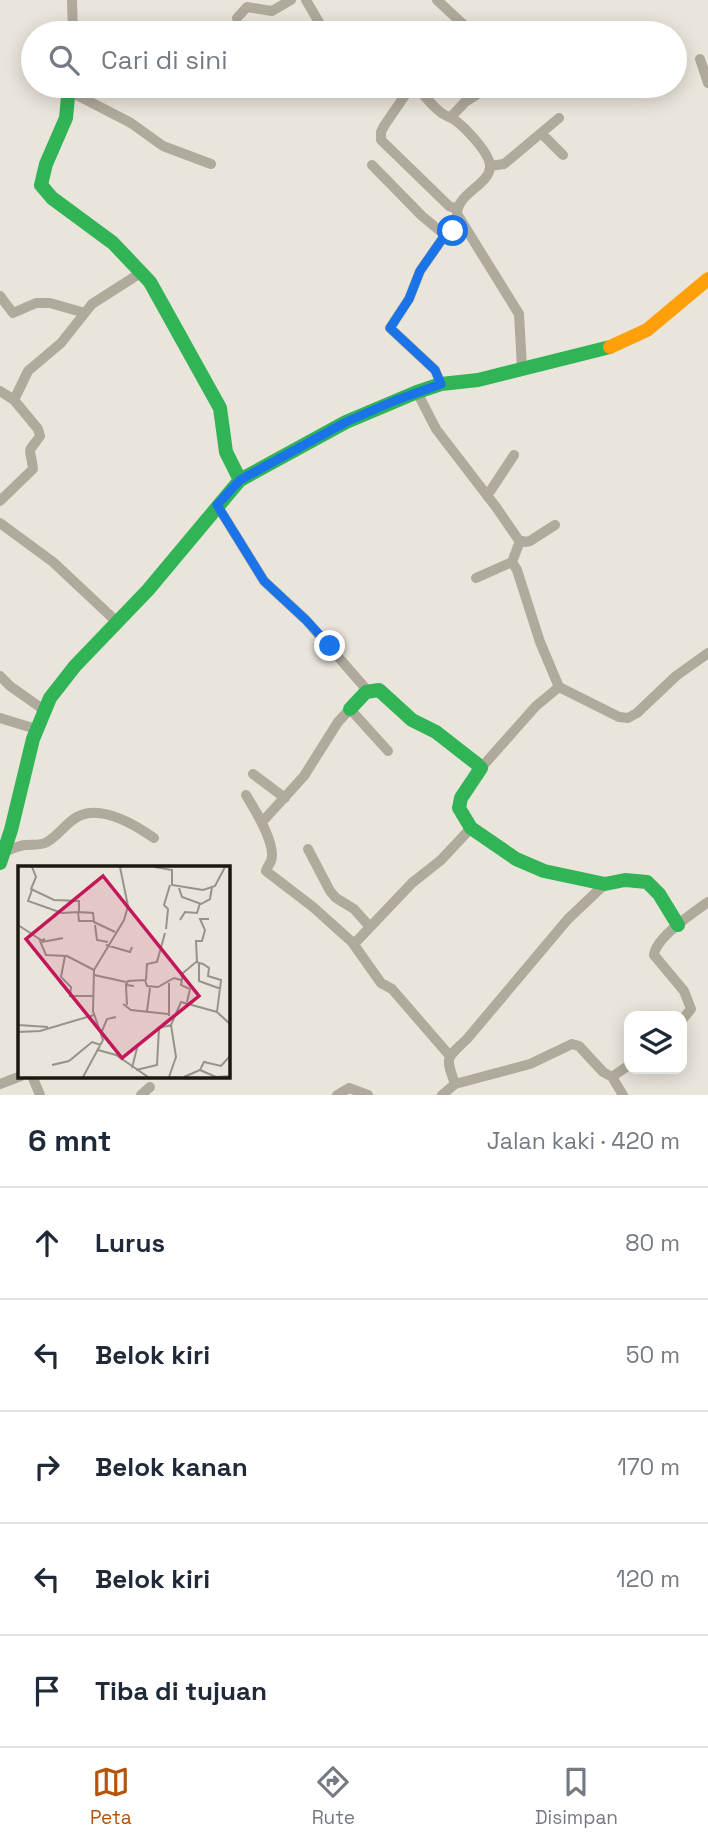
<!DOCTYPE html>
<html lang="id">
<meta charset="utf-8">
<style>
body{margin:0;font-family:"Space Grotesk",sans-serif;background:#f6f6f7;color:#1f2937}
.controls{position:absolute;right:21px;bottom:21px;display:grid;overflow:hidden;border-radius:14px;box-shadow:0 4px 18px #0003}
.controls button{width:63px;height:63px;display:grid;place-items:center;padding:0;border:0;border-bottom:2px solid #e0e1e3;background:#fff;color:#1f2937;font:35px sans-serif}
.stop{position:absolute;width:21px;height:21px;margin:-16px;border:5px solid #1a73e8;border-radius:50%;background:#fff}
.stop.end{background:#1a73e8;border-color:#fff;box-shadow:0 2px 7px #0008}
.list{margin:0;padding:0;list-style:none}
h2{display:flex;justify-content:space-between;align-items:center;height:91px;margin:0;padding:0 28px;font-size:30px}
h2 small{font-size:23px;font-weight:400;color:#747a83}
.list li{display:grid;grid-template-columns:46px 1fr auto;gap:21px;align-items:center;box-sizing:border-box;height:112px;padding:0 28px;border-top:2px solid #e0e1e3}
.list b{display:block;font-size:26px;white-space:nowrap}
.list em{font-size:23px;font-style:normal;color:#747a83}
.icon{flex:none;width:38px;height:38px;fill:none;stroke:currentColor;stroke-width:2;stroke-linecap:round;stroke-linejoin:round}
.map{position:relative;flex:none;width:708px;height:1095px;overflow:hidden}
.search{position:absolute;background:#fff;box-shadow:0 4px 18px #0003;left:21px;right:21px;top:21px;height:77px;display:flex;align-items:center;gap:18px;box-sizing:border-box;padding:0 24px;border-radius:38px;color:#747a83;font-size:26px}
.sheet{height:651px;background:#fff}
nav{display:flex;justify-content:space-around;align-items:center;box-sizing:border-box;height:98px;border-top:2px solid #e0e1e3;background:#fff;font-size:19px;color:#747a83}
nav a{display:grid;justify-items:center;gap:4px}
nav .on{color:#b45309}
.map>svg:first-child{display:block}
.lines{fill:none;stroke-linecap:round;stroke-linejoin:round}
.street{stroke:#afaa9b;stroke-width:10}
.fast{stroke:#30b455;stroke-width:14}
.slow{stroke:#ff9f0a;stroke-width:14}
.route{stroke:#1a73e8;stroke-width:9}
.inset-road{fill:none;stroke:#97938a;stroke-width:2}
.view{fill:#c2185b;fill-opacity:0.15;stroke:#c2185b;stroke-width:3.5}
.inset-edge{fill:none;stroke:#1b1811;stroke-width:3.5}
</style>
<div class="map">
<svg width="708" height="1095" viewBox="0 0 708 1095">
<rect width="100%" height="100%" fill="#eae5da"/>
<g class="lines">
<path class="street" d="M72 0 73 33
M306 0 320 24 330 33
M437 0 465 26 468 33
M237 18 247 7 272 11 291 0
M700 59 708 83
M105 86H106
M424 86 420 91C426 98 432 105 439 111 443 115 448 116 453 119 463 125 490 153 490 166 491 184 457 193 457 214L519 314 522 368
M410 88 384 126 381 132V140L449 206 457 209
M69 91 131 123 163 146 211 164
M451 117 465 102 490 86
M541 133 563 155
M372 165 422 216 445 235C455 233 458 224 457 214
M490 166 504 164 559 118
M0 296 13 313 36 303H50L85 313
M441 384 435 370 390 328 409 299 420 271 445 235
M0 391 14 400
M417 392 436 429 496 507 518 539 525 542 530 541 555 525
M487 496 514 455
M0 501 33 469C30 444 26 456 40 436L38 429 14 400 28 371 61 343 92 304 142 272
M217 505 264 581 306 620 367 690
M0 523 53 562 117 622
M512 562 517 570 540 642 559 687
M476 578 512 562 520 541
M0 676 10 686 44 710
M0 718 36 729
M481 768 536 706 559 687 619 717 628 718 637 713 676 676 708 653
M253 774 285 798
M246 795C254 808 277 845 271 861 270 864 267 867 266 871L313 907 352 942 381 983 392 989 450 1056
M263 821 304 776 338 722 350 709 388 751
M308 849 330 891 336 898 354 909 370 927
M4 852C11 849 18 846 25 845 33 844 40 846 47 842 58 836 66 823 77 817 100 804 134 824 154 838
M354 944 412 883 441 860 471 828
M682 1020 691 1009 684 991 654 955C656 937 693 913 708 902
M32 1076 40 1095
M612 1077 629 1065
M0 1084 21 1076
M455 1084C445 1056 446 1059 467 1039L568 919 605 884
M141 1095 150 1087
M337 1095 349 1088 368 1095
M442 1095 455 1084 530 1064 572 1044 579 1046 603 1072 612 1077 623 1095"/>
<path class="fast" d="M69 86 66 118 46 164 41 185 52 198 113 243 150 282 220 408 226 452 240 480
M350 709 366 692 379 690 412 720 436 732 477 764 481 768 461 798 459 808 471 828 516 859 544 871 605 884 625 880 647 882 659 894 678 925
M0 863 11 830 33 739 50 698 75 666 148 590 240 480 346 422 417 392 441 384 478 380 610 347"/>
<path class="slow" d="M610 347 647 330 708 279"/>
</g>
<g class="lines">
<path class="route" d="M330 646 306 620 264 581 217 505 240 480 346 422 394 401 441 384 435 370 390 328 409 299 420 271 445 235 453 231"/>
</g>
<g transform="translate(18 866)">
<rect width="212" height="212" fill="#eae5da"/>
<path class="inset-road" d="M14 1 18 11 13 23 36 34 61 35V46L75 47 76 56 97 66M137 1 154 4V19L185 24 197 20 207 1M161 22 164 31 183 38 192 33 194 21M14 24 10 35 44 47 61 46M60 46 61 55H76M162 54 167 46 179 47 182 37M0 59 23 74M77 59 79 74 90 76M148 63 150 43 146 39 152 19M27 73 22 75 28 89 49 90 76 104M24 76 45 72M88 79 112 86 114 81M47 90 43 111 53 121 52 130H75M179 96 178 75H184L187 64 182 53H191M181 97V115L203 123M76 109 108 116M128 114 129 98 139 96 147 67M108 119 110 115 127 114 129 120 140 121 156 112 163 114M169 136 172 123 163 119 165 107 178 96 185 98 191 102 190 110 203 114 199 146M105 138 113 144 150 148M109 139 108 119 116 120M129 145 132 122M151 150V117M0 159 30 161M84 165 89 153 98 151M0 166 22 165 76 149M80 184 98 189 130 211M34 199 51 195 74 176 83 179M114 202 120 178M118 204 139 199 141 162 153 159 163 136 199 146 212 158M182 204 198 211 212 210M65 211 85 174 75 145 76 104 106 54 110 40 102 1M151 211 158 191 153 159M166 211 182 204 186 196 203 200 212 190"/>
<path class="view" d="M85 10 181 130 104 192 8 73Z"/>
<rect width="212" height="212" class="inset-edge"/>
</g>
</svg>
<div class="controls">
<button><svg class="icon" aria-label="layers" viewBox="0 0 24 24"><path d="M12 4l9 5-9 5-9-5zM3 14l9 5 9-5"/></svg></button>
</div>
<div class="stop" style="left:453px;top:231px"></div>
<div class="stop end" style="left:330px;top:646px"></div>
<div class="search"><svg class="icon" aria-label="search" viewBox="0 0 24 24"><circle cx="10" cy="10" r="6"/><path d="M15 15l6 6"/></svg>Cari di sini</div>
</div>
<section class="sheet">
<h2>6 mnt<small>Jalan kaki · 420 m</small></h2>
<ul class="list">
<li><svg class="icon" aria-label="ahead" viewBox="0 0 24 24"><path d="M12 20V5M6 11l6-6 6 6"/></svg><div><b>Lurus</b></div><em>80 m</em></li>
<li><svg class="icon" aria-label="left" viewBox="0 0 24 24"><path d="M17 20v-9H6M10 6l-5 5 5 5"/></svg><div><b>Belok kiri</b></div><em>50 m</em></li>
<li><svg class="icon" aria-label="right" viewBox="0 0 24 24"><path d="M7 20v-9h11M14 6l5 5-5 5"/></svg><div><b>Belok kanan</b></div><em>170 m</em></li>
<li><svg class="icon" aria-label="left" viewBox="0 0 24 24"><path d="M17 20v-9H6M10 6l-5 5 5 5"/></svg><div><b>Belok kiri</b></div><em>120 m</em></li>
<li><svg class="icon" aria-label="arrive" viewBox="0 0 24 24"><path d="M6 21V4h12l-3 4 3 4H6"/></svg><div><b>Tiba di tujuan</b></div></li>
</ul>
</section>
<nav>
<a class="on"><svg class="icon" aria-label="map" viewBox="0 0 24 24"><path d="M3 6l6-2 6 2 6-2v14l-6 2-6-2-6 2zM9 4v14M15 6v14"/></svg>Peta</a>
<a><svg class="icon" aria-label="directions" viewBox="0 0 24 24"><path d="M12 3l9 9-9 9-9-9zM9 14v-3h6M13 9l2 2-2 2"/></svg>Rute</a>
<a><svg class="icon" aria-label="saved" viewBox="0 0 24 24"><path d="M7 4h10v16l-5-4-5 4z"/></svg>Disimpan</a>
</nav>
